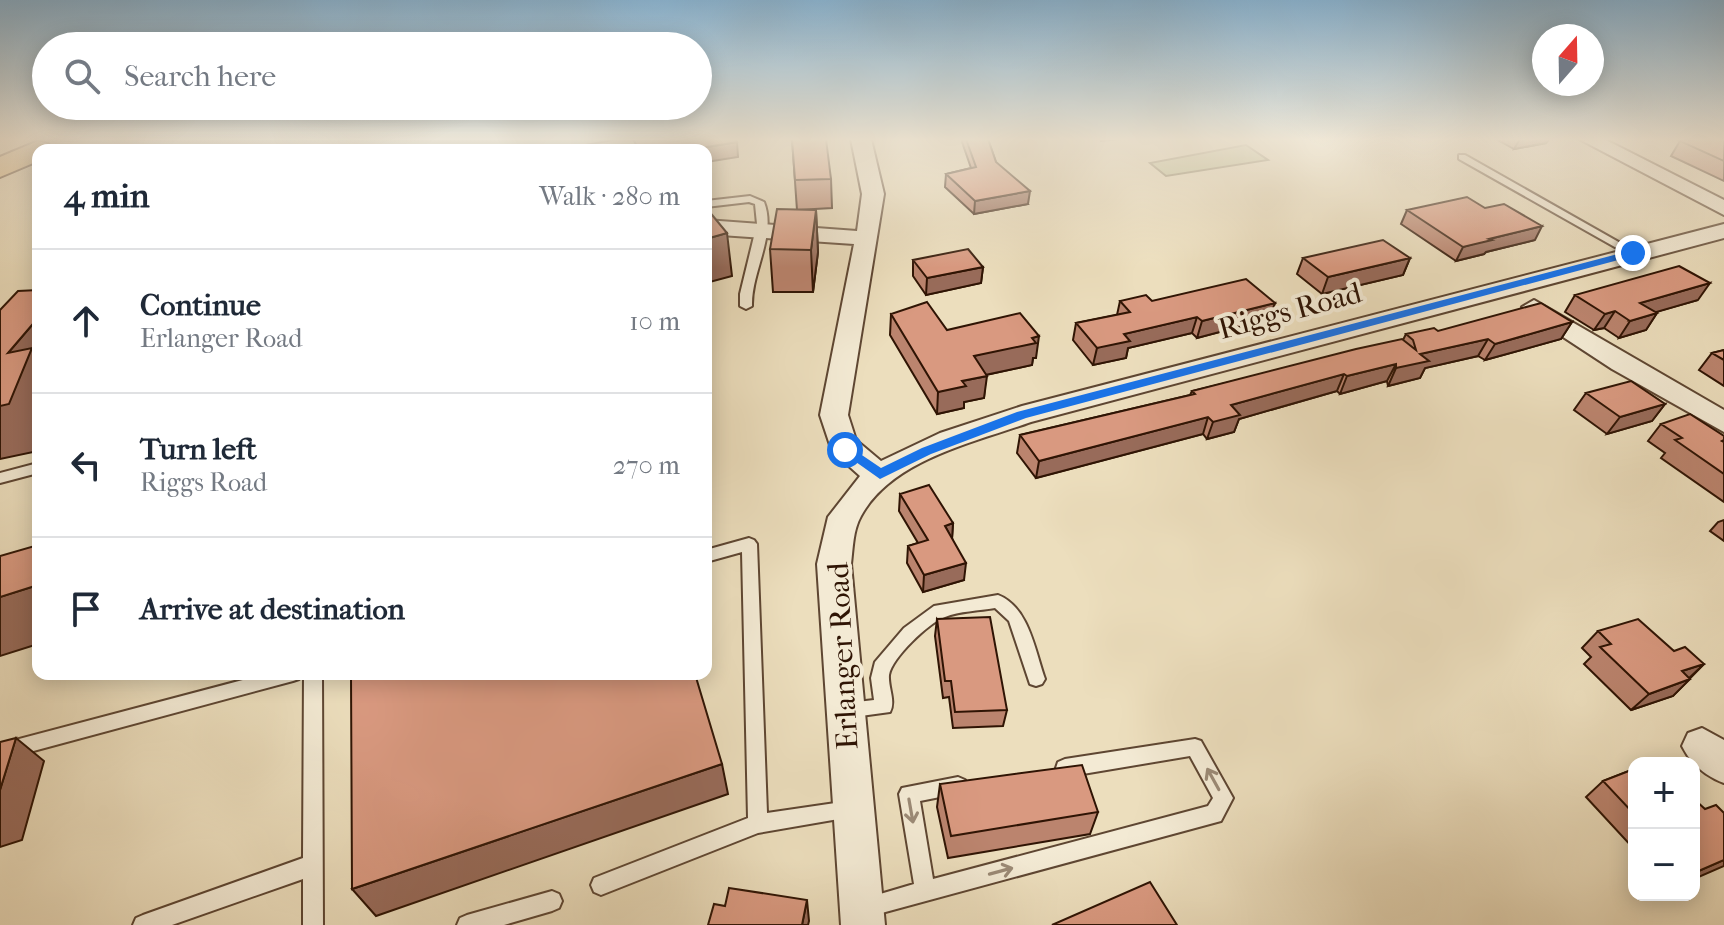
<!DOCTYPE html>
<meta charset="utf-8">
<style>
body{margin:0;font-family:"IM FELL French Canon",serif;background:#f2f2f3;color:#1f2937}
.controls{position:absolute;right:24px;bottom:24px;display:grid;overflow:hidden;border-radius:16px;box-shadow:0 4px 20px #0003}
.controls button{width:72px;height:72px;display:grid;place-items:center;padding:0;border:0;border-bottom:2px solid #e0e1e3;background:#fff;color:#1f2937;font:40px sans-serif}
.compass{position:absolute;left:1532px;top:24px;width:72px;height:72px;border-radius:50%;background:#fff;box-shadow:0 4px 20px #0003;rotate:20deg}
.stop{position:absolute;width:24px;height:24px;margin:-18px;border:6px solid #1a73e8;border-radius:50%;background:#fff}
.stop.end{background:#1a73e8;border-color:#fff;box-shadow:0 2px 8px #0008}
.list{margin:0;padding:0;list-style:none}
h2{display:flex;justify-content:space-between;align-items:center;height:104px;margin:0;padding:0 32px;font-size:34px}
h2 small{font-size:26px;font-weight:400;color:#747a83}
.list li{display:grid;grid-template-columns:52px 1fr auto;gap:24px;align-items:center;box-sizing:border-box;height:144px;padding:0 32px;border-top:2px solid #e0e1e3}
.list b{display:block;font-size:30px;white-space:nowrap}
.list p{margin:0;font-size:26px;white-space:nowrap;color:#747a83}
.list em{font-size:26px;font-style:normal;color:#747a83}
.icon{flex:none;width:44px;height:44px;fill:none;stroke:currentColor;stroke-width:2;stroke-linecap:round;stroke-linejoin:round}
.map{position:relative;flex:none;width:1724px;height:925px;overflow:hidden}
.search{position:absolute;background:#fff;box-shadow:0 4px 20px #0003;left:32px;top:32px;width:680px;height:88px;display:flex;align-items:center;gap:20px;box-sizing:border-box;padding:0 28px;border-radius:44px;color:#747a83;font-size:30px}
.panel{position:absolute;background:#fff;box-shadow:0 4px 20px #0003;left:32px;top:144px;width:680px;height:536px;border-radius:16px}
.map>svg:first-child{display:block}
.green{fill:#bbc08f;stroke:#756a4a;stroke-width:2}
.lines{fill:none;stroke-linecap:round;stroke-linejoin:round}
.service-casing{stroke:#5e4632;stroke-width:4}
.minor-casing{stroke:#5e4632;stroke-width:4}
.motorway-casing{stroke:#2f1404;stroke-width:4}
.service{fill:#f3ead4;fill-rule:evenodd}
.minor{fill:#f3ead4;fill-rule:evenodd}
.motorway{fill:#e6bf7e;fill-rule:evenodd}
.wall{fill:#bb846e;stroke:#2f1404;stroke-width:2}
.shaded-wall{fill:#986b5a;stroke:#2f1404;stroke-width:2}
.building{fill:#d99980;stroke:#2f1404;stroke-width:2}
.oneway{stroke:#9b8a76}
.route{fill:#1a73e8}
.labels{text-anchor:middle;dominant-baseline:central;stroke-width:8;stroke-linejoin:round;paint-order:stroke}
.street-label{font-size:30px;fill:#2f1404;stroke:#f3ead4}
</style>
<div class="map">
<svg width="1724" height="925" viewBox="0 0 1724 925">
<rect width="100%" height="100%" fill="#ecdebd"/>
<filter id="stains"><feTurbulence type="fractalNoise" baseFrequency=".0025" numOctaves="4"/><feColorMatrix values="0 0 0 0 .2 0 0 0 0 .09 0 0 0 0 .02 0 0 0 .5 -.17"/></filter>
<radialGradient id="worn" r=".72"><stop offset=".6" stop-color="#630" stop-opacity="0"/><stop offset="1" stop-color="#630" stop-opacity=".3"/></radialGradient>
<path class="green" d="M1246 145 1268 160 1166 176 1150 163Z"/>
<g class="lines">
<g class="service-casing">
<path id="service" d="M1459 155H1465L1638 253 1633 256 1629 255 1459 159Z
M750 196 764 202C777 235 751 272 752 306L746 309 740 306V294L757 224 755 204 749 202 706 207V201Z
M38 463V473L0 483V473Z
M749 538 754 540 757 544 767 813 849 801 856 804 859 810 856 816 758 833 601 895 594 892 591 885 594 878 748 818 742 552 706 562V550Z
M998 595C1029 607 1035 651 1045 679L1042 684 1036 686 1030 684 1009 621 995 608C979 611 959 611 945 617 928 623 892 658 889 675 888 688 896 701 890 712L846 718 840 716 837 710 840 704 874 700 871 678 875 662 904 628 934 606Z
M265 674H302L299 679 293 681 0 760V744Z
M304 674H322L323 925H303V879L172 925H133L136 918 143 915 303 858Z
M1195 739 1201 741 1233 798 1221 821 867 917 860 914 857 907 860 900 914 884 899 794 902 788 958 777 965 780 967 786 965 792 920 801 933 879 1208 806 1213 798 1190 756 1065 777 1058 774 1056 768 1058 762 1065 759Z
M552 891 559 894 562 901 559 908 552 911 504 925H457L460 918 467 915Z"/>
</g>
<g class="minor-casing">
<path id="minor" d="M624 139H667L664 143 627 150H583L586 146Z
M851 139H871L884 194 848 415 856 440 881 461 940 433 1022 406 1724 224V238L1031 422C976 442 892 459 861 516 853 530 853 548 851 564L885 925H841L817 564 828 517 860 476 832 451 820 415 854 244 706 234V220L857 231 862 194Z
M1579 139H1604L1724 200V215Z
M1534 300 1724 410V432L1612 369 1525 312 1522 307Z
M1702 728 1724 740V783C1705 776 1691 764 1682 746L1688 733Z"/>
</g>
<g class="motorway-casing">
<path id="motorway" d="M38 141 48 144 53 150H38V161L0 177V157Z"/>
</g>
<use href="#service" class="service"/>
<use href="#minor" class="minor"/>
<use href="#motorway" class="motorway"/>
</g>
<path class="wall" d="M792 139 831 179 832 208 797 210Z
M963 139H988L996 162 1028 204 974 214 945 187 946 174 971 168 962 142Z
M1496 139H1549L1546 143 1514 149Z
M1724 139V181L1671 156 1680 141Z
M816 210 818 252 813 292H773L770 249Z
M1407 210 1535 240 1486 252 1484 254 1456 261 1401 224Z
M1303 258H1410L1403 275 1322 294 1297 274Z
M913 260 983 267 981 283 926 295 913 276Z
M1575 295 1698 300 1655 312 1657 313 1646 330 1619 338 1604 328 1594 330 1565 312Z
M1120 301H1152L1275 303 1269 319 1197 338 1192 333 1128 348 1126 358 1093 365 1073 340 1076 323 1117 315Z
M891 314 947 330 1036 358H1033L1032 365 986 375 984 398 964 402V408L937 414 890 335Z
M1572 322 1561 339 1485 360 1478 356 1425 368 1420 378 1388 386 1387 381 1340 394 1337 391 1239 419 1234 432 1207 439 1203 434 1036 478 1017 453 1020 435 1190 395 1192 391 1403 340 1406 334Z
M1724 350V386L1699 370 1712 353Z
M1586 393 1665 404 1652 421 1607 434 1574 410Z
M1661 424 1724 436V502L1661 458 1665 453 1648 441Z
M900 494 953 523 952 538 964 580 923 592 907 563 908 546 918 543 899 511Z
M1724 520V541L1710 531 1718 522Z
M937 619 1007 710 1003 726 953 728 949 697 943 698 935 636Z
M1598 631 1674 651 1704 664 1673 696 1631 710 1584 664 1591 657 1582 648Z
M1634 769V849L1586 797 1603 781Z
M940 784 1098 812 1090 834 948 858 937 807Z"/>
<path class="shaded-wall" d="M1101 139H1120L1101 141Z
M1520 139H1549L1546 143 1514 149Z
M737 142 738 157 706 162V150H689Z
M1030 191 1028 204 974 214 975 201Z
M816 210 818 252 813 292 811 250Z
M1542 226 1535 240 1486 252 1484 254 1456 261 1463 247 1489 239Z
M727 233 732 276 706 283V239Z
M1410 258 1403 275 1322 294 1328 277Z
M983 267 981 283 926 295 927 278Z
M1710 283 1698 300 1629 320 1640 303Z
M1275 303 1269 319 1197 338 1202 321Z
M1615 311 1604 328 1594 330 1605 314Z
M1657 313 1646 330 1619 338 1630 321Z
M1197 317 1192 333 1128 348 1126 358 1093 365 1097 348 1124 334Z
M38 318V451L0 459V406L8 353Z
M1572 322 1561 339 1485 360 1495 344Z
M1039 336 1036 358H1033L1032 365 971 378 974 356Z
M1488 339 1478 356 1425 368 1420 378 1388 386 1396 368 1420 354Z
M1396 364 1387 381 1340 394 1347 376Z
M1344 374 1337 391 1239 419 1234 432 1207 439 1213 422 1231 405Z
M987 376 984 398 964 402V408L937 414 938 392 962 381Z
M1665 404 1652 421 1607 434 1620 417Z
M1208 417 1203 434 1036 478 1039 461Z
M953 523 952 540 945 526Z
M966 563 964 580 923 592 924 575Z
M38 585V644L0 656V597Z
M1704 664 1686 681 1682 671Z
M1690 679 1673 696 1631 710 1649 694Z
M16 738 44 761 22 840 0 847V790Z
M722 764 728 794 376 916 352 889Z
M1724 860V866L1694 879V873Z
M807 900 809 921 808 925H802Z"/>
<path class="building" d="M633 139H735L737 142 689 150H639Z
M792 139H826L831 179 795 180Z
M966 139H988L996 162 1030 191 975 201 946 174 976 167Z
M1695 139H1724V161L1680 141Z
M1467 197 1485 208 1504 204 1542 226 1489 239 1492 240 1463 247 1407 210Z
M777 209 816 210 811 250 770 249Z
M708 210 727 233 706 239V211Z
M1383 240 1410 258 1328 277 1303 258Z
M968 249 983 267 927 278 913 260Z
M1679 266 1710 283 1640 303 1657 313 1630 321 1615 311 1605 314 1575 295Z
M1246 279 1275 303 1202 321 1197 317 1124 334 1130 341 1097 348 1076 323 1130 312 1120 301 1146 295 1152 301Z
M38 290V318L8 353 32 348 9 404 0 406V310L18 291Z
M927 302 947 330 1020 313 1039 336 1032 338 1036 343 974 356 987 376 962 381 966 386 938 392 891 314Z
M1541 303 1572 322 1495 344 1488 339 1420 354 1429 361 1396 368V364L1347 376 1344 374 1231 405 1240 415 1213 422 1208 417 1039 461 1020 435 1195 394 1192 391 1356 349 1402 339 1416 350 1413 340 1406 334 1434 328 1438 331Z
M1724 350V360L1712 353Z
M1631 381 1665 404 1620 417 1586 393Z
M1690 414 1724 436V440L1722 441 1724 442V474L1675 440 1682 438 1661 424Z
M929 485 953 523 945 526 966 563 924 575 908 546 928 540 900 494Z
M38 545V585L0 597V556Z
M990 617 1007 710 955 712 951 681H945L937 619Z
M1638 619 1674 651 1685 647 1704 664 1682 671 1690 679 1649 694 1600 647 1611 644 1598 631Z
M351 674H695L722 764 352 889Z
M16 738 0 790V742Z
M1082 765 1098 812 951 836 940 784Z
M1634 769V814L1603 781Z
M1694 799 1705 809 1716 805 1724 813V860L1694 873Z
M1150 882 1177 925H1052Z
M729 888 807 900 802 925H708L714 904 725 906Z"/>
<defs><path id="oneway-shaft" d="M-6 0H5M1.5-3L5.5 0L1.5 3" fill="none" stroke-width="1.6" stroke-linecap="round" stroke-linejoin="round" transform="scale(2)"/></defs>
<g class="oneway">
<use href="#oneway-shaft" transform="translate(1213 779) rotate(-119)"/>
<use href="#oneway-shaft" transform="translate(911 811) rotate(80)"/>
<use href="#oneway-shaft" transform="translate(1001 871) rotate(-15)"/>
</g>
<linearGradient id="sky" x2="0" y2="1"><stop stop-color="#89b6d6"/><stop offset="0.52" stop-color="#f6f0e1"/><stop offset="1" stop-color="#f6f0e1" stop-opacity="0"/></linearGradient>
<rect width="1724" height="268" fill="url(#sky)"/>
<path class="route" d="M1633 250 1637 255 1026 418 931 454 880 479 839 450 850 447 881 468 922 448 1017 412Z"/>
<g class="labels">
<g class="street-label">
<text transform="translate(1290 311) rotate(-15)">Riggs Road</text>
<text transform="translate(843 656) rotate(-93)">Erlanger Road</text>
</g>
</g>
<rect width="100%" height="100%" filter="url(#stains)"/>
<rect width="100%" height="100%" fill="url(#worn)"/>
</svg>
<div class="controls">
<button>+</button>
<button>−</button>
</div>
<svg class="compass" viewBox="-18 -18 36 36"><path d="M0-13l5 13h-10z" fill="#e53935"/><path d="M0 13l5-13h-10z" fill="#747a83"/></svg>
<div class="stop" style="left:845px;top:450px"></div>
<div class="stop end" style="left:1633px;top:253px"></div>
<div class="search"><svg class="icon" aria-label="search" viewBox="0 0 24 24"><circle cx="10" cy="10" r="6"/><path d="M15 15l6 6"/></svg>Search here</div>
<section class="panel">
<h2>4 min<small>Walk · 280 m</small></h2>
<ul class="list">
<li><svg class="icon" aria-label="ahead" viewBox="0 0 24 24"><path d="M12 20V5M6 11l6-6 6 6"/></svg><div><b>Continue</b><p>Erlanger Road</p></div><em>10 m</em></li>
<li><svg class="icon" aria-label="left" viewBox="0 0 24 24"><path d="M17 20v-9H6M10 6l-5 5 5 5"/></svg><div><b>Turn left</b><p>Riggs Road</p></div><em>270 m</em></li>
<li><svg class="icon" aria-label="arrive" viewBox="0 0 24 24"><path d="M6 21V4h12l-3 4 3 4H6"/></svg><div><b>Arrive at destination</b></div></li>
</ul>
</section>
</div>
